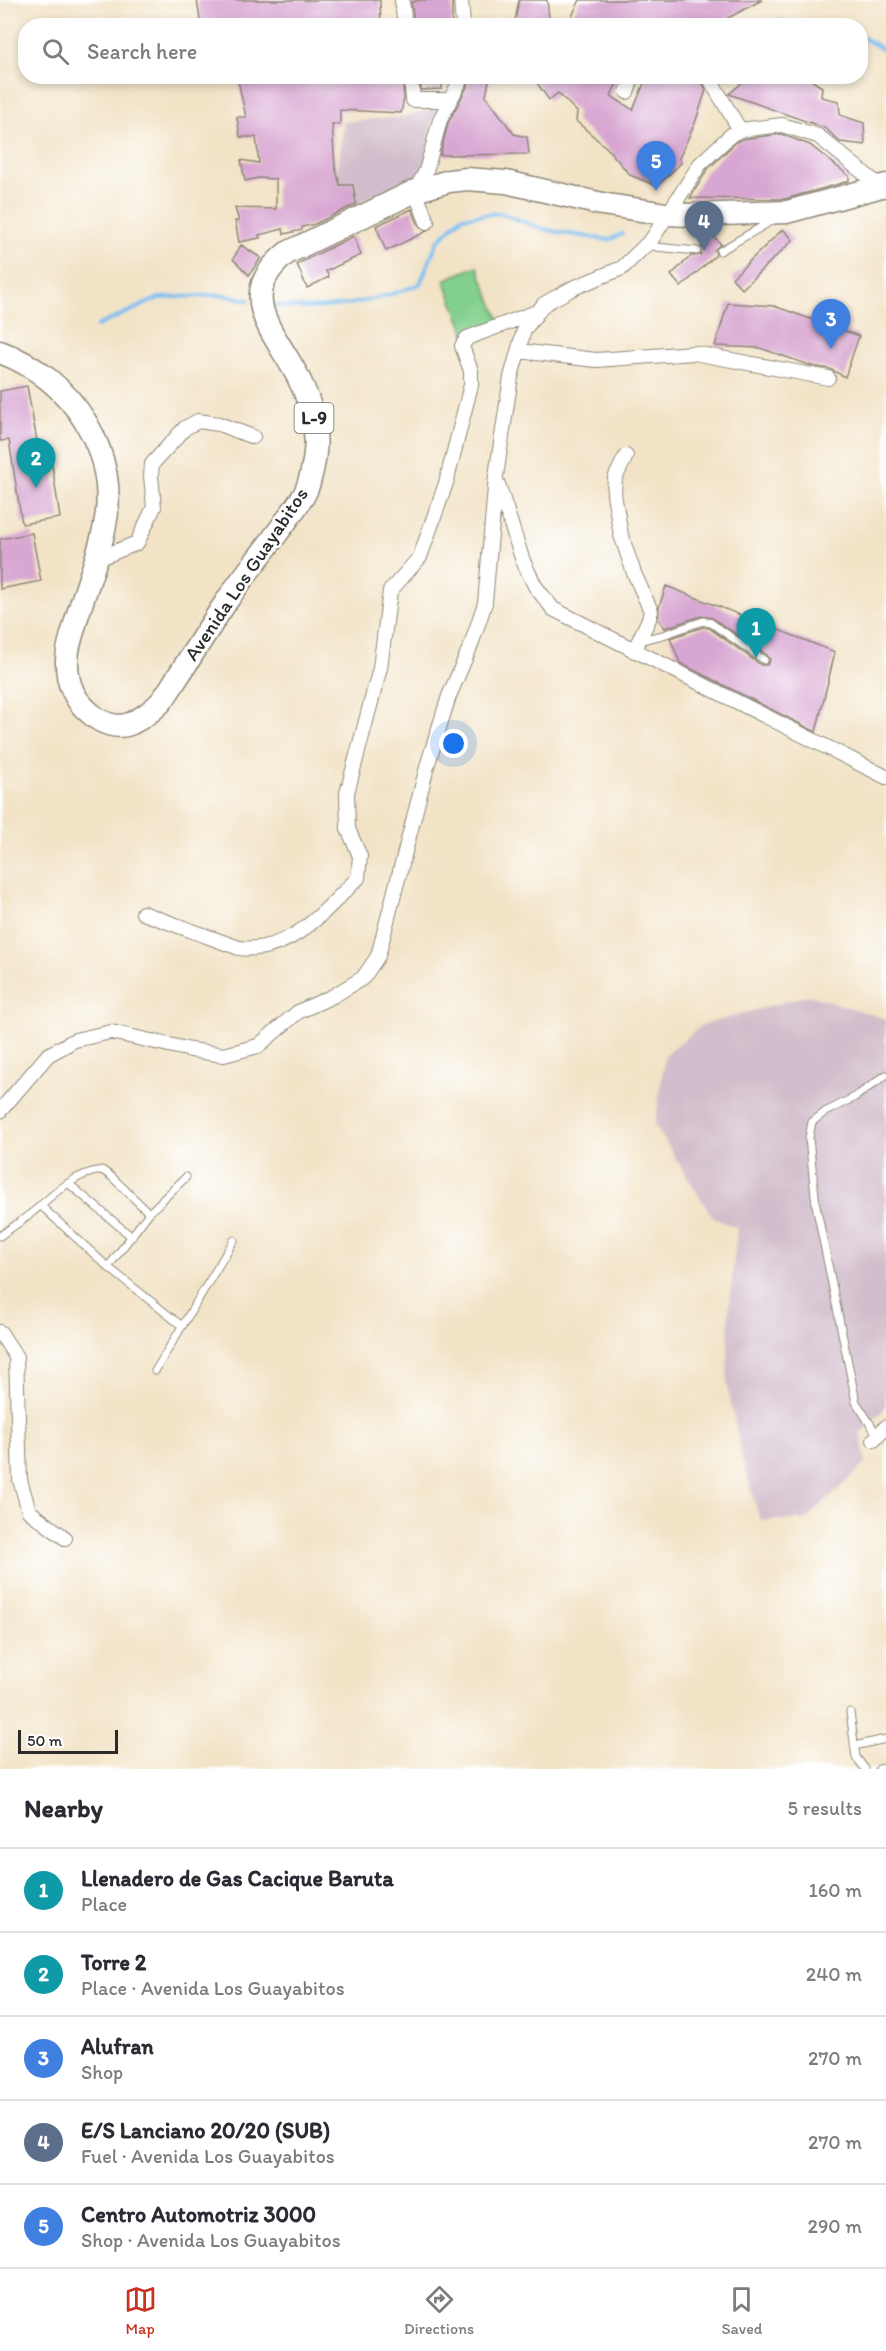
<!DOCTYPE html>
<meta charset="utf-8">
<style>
body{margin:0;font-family:Itim,sans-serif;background:#f7f7f7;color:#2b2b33}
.scale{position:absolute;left:18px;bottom:15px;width:100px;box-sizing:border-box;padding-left:6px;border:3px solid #2b2b2b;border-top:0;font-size:16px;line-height:21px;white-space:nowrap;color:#2b2b2b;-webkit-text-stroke:4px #fff;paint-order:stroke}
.you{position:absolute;left:454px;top:744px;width:21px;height:21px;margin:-15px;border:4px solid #fff;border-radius:50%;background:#1a73e8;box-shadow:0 0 0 9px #1a73e833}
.badge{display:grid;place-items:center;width:39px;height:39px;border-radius:50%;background:#c8321e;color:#fff;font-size:20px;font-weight:700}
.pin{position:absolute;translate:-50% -50px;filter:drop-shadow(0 2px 3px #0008)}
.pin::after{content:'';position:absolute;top:32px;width:21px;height:18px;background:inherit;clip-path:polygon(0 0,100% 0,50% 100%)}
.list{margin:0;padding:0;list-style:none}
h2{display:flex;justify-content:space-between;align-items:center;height:78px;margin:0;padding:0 24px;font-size:26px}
h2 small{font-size:20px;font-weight:400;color:#7c7c81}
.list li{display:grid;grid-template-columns:39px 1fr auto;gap:18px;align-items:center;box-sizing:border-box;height:84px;padding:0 24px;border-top:2px solid #e1e1e2}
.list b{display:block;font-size:22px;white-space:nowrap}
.list p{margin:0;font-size:20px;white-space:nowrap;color:#7c7c81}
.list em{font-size:20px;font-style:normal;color:#7c7c81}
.icon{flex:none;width:33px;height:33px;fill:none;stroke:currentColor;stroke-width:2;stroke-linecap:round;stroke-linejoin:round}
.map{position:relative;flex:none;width:886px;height:1769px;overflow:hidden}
.search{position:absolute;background:#fff;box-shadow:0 3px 9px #0003;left:18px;right:18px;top:18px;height:66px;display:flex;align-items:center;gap:15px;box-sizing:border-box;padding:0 21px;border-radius:24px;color:#7c7c81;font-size:22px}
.sheet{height:498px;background:#fff}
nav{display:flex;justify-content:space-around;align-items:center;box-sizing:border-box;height:84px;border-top:2px solid #e1e1e2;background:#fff;font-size:16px;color:#7c7c81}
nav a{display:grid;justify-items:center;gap:3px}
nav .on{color:#c8321e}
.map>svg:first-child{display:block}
.industrial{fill:#d1bdcb}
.green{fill:#83d08e;stroke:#577e5c;stroke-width:1.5}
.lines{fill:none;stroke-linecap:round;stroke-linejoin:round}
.stream{stroke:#7abdf0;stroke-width:4}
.building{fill:#d8a6d2}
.service-casing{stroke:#8e8778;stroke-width:9}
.minor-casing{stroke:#8e8778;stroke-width:16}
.primary-casing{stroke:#8e8778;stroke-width:25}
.service{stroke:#fff;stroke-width:7}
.minor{stroke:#fff;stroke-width:14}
.primary{stroke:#fff;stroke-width:22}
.labels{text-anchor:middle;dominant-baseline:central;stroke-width:5;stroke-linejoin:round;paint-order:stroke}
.shield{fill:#fff;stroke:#6b6b6b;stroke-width:1.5}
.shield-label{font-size:18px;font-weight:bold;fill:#2b2b2b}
.street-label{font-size:20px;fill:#2b2b2b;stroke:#fff}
</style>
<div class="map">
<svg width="886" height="1769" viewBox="0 0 886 1769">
<rect width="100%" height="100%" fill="#fff"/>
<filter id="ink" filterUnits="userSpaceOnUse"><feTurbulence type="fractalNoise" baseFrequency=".0167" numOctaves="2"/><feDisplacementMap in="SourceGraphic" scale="12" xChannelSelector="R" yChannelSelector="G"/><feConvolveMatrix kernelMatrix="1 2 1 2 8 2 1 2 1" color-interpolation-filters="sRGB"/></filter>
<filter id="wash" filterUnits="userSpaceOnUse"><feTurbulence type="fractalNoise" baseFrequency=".008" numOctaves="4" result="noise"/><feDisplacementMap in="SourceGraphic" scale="24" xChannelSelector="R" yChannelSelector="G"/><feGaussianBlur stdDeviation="1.35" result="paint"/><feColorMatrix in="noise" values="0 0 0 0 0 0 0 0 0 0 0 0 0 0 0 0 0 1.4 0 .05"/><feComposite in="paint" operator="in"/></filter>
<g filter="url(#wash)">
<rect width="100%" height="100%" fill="#f2e3c6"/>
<path class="industrial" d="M438 108 431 123 426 171 356 204 353 185H340L337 174 344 122 402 117Z
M809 995 886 1019V1407L860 1433 866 1463 805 1520H760L743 1462 727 1385 729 1308 737 1228 713 1218 655 1125 665 1055 702 1025Z"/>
<path class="green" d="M477 266 501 324 467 338 444 280Z"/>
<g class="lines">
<path class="stream" d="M774 26 779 21 825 26
M860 36 886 51
M273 305C322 313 374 302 420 284L437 242 462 217 500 213 543 229 563 233 609 240 622 234
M97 326 159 298 222 295 249 300"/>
</g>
<g id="blocks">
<path class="building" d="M197 0H380L381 26H201Z
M422 0H452V26H415L411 2Z
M519 0H547L549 17 555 26H514Z
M580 0H762L713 26H567Z
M237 76H402L404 98 401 113 340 110V124H332L335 167 340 185H353L356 204 315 224 302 227V230L284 234 283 229 259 235 260 238 239 242 235 221H239L235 208 276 209V179L258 178 245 181 241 160 259 163 256 137H240L237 117H246Z
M420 76H442V89L421 90Z
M468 76H490L486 96 514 134 527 137 529 154 440 155 448 123 467 87Z
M532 76H620L611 96 633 110 647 76H699L706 90 695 123 679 158 681 163 657 186 630 175 607 148 576 121 577 112 558 93 549 100Z
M750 76H804L822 87 821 97 839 101 840 115 864 123 865 145 840 142 825 128 729 94Z
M781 134 810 145 849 176V181L785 199 690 198 707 170 736 142 743 139Z
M412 209 419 226 427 231 386 251 376 226Z
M783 229 793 240 742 289 732 278Z
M354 236 361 255 326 271 329 277 307 288 297 264Z
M713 236 721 244 715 249 716 255 681 287 671 275 691 256 701 255V247Z
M241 245 261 258 249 275 233 259Z
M728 303 774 306 859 336 845 377 830 369 812 366 760 348 715 346Z
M27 386 39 452 50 451 60 518 22 524 9 440 0 441V391Z
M32 533 41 581 0 589V539Z
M666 586 835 652 816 732 680 663 670 638 703 627 709 628 761 665H767L770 660 767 655 712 618 701 616 665 628 658 619 659 607Z"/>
</g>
</g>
<g filter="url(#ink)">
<use href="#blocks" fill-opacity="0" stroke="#8e8778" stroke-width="1.5"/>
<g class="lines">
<g class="service-casing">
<path id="service" d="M647 244 656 247 697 251
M720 251 775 219
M641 640 663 635 703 621 711 623 764 660
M68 1183 132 1237
M40 1205 108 1267 149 1213
M0 1236C11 1228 23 1220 34 1211 55 1193 73 1174 102 1170L112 1177 149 1213 186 1177
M108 1267 182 1326
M155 1371 234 1240
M878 1436 856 1402 816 1205 809 1138 812 1122 825 1112 855 1097 886 1075
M850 1712 856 1757 865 1769
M854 1746 886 1739
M879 1769 886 1768"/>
</g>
<g class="minor-casing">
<path id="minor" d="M461 0 463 26
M402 1 405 26
M411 76 413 100H450
M708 76 740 130
M627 92 633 76
M427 222 415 191 426 171 440 120 459 83V76
M519 351 596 360 694 353 828 378
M626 456 615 478 614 494 621 535 634 573 651 611 649 619 634 651
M498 484 523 561 535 586 553 609 886 777
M95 560 137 543 154 507 151 476 152 464 185 428 198 421 219 424 253 437
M143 913 239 948C291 954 324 911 358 878L360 856 348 829 347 793 380 668 390 591 420 557 446 483 471 385V371L462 346 467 338 539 311
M0 1111 48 1055 75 1040 111 1032 191 1050 224 1055 258 1046 298 1012 333 996 363 978 378 956 428 763 449 696 471 645 485 603 496 476 511 377 524 330 544 304 573 288 622 268 652 239 700 164 731 135 740 130 782 125 818 136 881 187
M0 1332 16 1357 20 1480 29 1511 65 1538
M874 1440 886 1427"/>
</g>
<g class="primary-casing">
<path id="primary" d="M0 352C72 378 122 454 104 530 97 562 84 592 75 624 72 636 66 650 67 664 67 683 75 701 90 713 101 723 117 730 132 723 142 718 153 710 161 702 168 693 174 682 181 672 196 648 212 623 228 599 252 564 281 531 304 495 309 486 312 472 314 461 319 430 312 405 298 377 275 332 233 296 287 253L415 191 449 181 467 179 506 182 602 204 666 214 689 215 787 212 886 185"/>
</g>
<use href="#service" class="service"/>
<use href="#minor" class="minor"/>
<use href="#primary" class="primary"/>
</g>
</g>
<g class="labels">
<rect class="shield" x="294.5" y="403" width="39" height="30" rx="4.5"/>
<g class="shield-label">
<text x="314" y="418">L-9</text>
</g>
<g class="street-label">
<text transform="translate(246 574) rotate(-56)">Avenida Los Guayabitos</text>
</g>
</g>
</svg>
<div class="scale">50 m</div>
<div class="you"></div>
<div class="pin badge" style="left:756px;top:658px;background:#0f9aa8">1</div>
<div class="pin badge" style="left:36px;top:488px;background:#0f9aa8">2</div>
<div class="pin badge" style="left:831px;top:349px;background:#3f7fe0">3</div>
<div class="pin badge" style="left:704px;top:251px;background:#5c6f8a">4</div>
<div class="pin badge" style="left:656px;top:191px;background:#3f7fe0">5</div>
<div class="search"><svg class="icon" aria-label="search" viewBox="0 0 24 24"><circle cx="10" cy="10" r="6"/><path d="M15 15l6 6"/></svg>Search here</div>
</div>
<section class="sheet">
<h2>Nearby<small>5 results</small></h2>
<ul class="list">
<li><span class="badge" style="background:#0f9aa8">1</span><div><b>Llenadero de Gas Cacique Baruta</b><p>Place</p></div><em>160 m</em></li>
<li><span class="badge" style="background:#0f9aa8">2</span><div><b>Torre 2</b><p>Place · Avenida Los Guayabitos</p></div><em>240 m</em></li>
<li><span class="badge" style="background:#3f7fe0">3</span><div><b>Alufran</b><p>Shop</p></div><em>270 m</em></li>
<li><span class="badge" style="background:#5c6f8a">4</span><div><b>E/S Lanciano 20/20 (SUB)</b><p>Fuel · Avenida Los Guayabitos</p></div><em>270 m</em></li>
<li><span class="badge" style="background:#3f7fe0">5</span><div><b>Centro Automotriz 3000</b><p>Shop · Avenida Los Guayabitos</p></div><em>290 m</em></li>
</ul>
</section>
<nav>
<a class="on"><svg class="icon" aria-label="map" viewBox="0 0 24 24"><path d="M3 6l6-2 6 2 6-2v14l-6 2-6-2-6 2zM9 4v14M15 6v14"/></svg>Map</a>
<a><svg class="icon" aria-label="directions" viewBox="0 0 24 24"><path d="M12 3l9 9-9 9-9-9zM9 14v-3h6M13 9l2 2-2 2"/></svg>Directions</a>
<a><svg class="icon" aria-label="saved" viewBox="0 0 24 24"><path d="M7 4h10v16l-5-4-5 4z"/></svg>Saved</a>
</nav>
